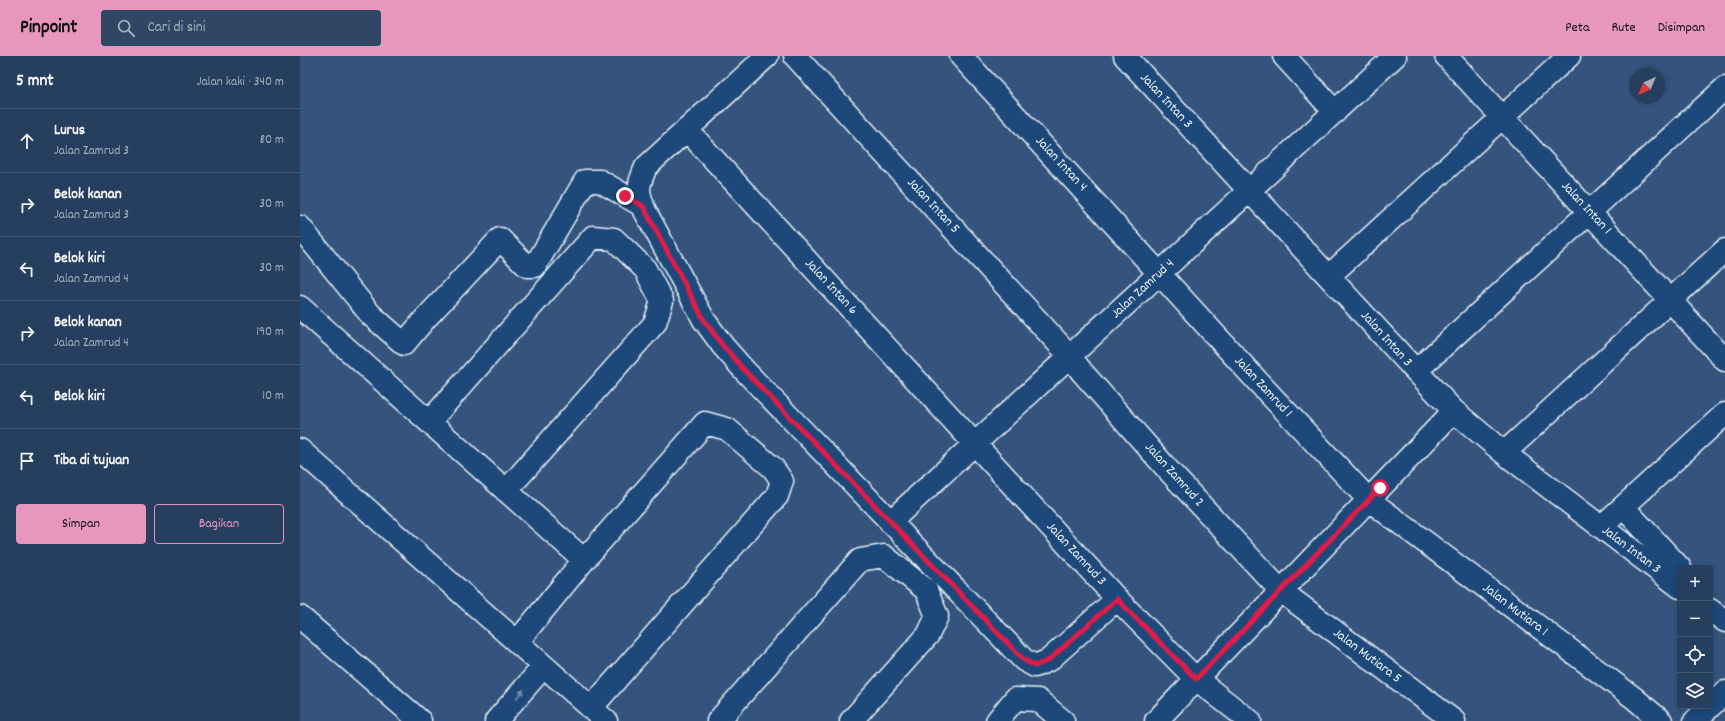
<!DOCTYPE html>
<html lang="id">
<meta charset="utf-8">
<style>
body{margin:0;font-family:Dekko,sans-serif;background:#2f4664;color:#f1f3f6}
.controls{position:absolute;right:12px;bottom:12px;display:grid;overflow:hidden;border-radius:4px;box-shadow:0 2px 6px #0003}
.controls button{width:36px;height:36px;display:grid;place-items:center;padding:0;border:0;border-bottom:1px solid #435873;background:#273f5e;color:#f1f3f6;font:20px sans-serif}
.compass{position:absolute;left:1329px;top:12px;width:36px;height:36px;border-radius:50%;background:#273f5e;box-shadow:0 2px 6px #0003;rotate:224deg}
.stop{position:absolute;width:12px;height:12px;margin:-9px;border:3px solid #e11d48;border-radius:50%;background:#fff}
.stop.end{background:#e11d48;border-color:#fff;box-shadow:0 1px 4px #0008}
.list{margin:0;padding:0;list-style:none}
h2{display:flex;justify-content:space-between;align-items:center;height:52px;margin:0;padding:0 16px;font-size:17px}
h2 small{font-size:13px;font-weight:400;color:#a4afbc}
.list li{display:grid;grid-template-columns:26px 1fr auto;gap:12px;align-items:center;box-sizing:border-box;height:64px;padding:0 16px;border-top:1px solid #435873}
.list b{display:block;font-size:15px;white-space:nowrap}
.list p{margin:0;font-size:13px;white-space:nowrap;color:#a4afbc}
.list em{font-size:13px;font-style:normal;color:#a4afbc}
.actions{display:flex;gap:8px;padding:12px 16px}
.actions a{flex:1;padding:9px 0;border:1px solid #e797bd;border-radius:4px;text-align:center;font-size:14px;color:#e797bd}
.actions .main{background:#e797bd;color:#111}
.icon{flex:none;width:22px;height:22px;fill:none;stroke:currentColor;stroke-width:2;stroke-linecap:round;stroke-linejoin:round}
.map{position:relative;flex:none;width:1425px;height:665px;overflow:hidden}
header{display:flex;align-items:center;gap:24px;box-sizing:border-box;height:56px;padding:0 20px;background:#e797bd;color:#111}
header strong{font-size:19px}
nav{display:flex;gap:22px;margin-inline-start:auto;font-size:14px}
.search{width:280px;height:36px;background:#2f4664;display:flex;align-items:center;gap:10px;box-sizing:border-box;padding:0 14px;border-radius:4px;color:#a4afbc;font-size:15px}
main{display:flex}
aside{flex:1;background:#273f5e}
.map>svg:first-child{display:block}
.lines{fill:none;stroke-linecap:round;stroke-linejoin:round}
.minor-casing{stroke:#e8f1f8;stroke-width:25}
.minor{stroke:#1f4a7a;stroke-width:22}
.oneway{fill:#6f8dac}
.route{stroke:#e11d48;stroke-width:5}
.labels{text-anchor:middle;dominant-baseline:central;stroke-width:3;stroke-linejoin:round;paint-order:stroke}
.street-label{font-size:14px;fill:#e8f1f8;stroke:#1f4a7a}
</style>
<header>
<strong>Pinpoint</strong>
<div class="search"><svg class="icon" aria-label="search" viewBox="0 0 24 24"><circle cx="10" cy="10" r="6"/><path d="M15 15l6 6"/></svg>Cari di sini</div>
<nav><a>Peta</a><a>Rute</a><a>Disimpan</a></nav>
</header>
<main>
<aside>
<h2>5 mnt<small>Jalan kaki · 340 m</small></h2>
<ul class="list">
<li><svg class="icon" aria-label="ahead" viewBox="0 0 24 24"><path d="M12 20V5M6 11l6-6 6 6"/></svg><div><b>Lurus</b><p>Jalan Zamrud 3</p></div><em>80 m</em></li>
<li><svg class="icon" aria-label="right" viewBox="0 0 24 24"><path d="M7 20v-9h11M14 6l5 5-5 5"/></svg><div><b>Belok kanan</b><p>Jalan Zamrud 3</p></div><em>30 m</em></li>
<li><svg class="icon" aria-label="left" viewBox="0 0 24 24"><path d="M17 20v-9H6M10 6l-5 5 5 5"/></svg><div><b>Belok kiri</b><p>Jalan Zamrud 4</p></div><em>30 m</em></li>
<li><svg class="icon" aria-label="right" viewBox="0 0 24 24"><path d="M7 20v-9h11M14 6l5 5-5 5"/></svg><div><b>Belok kanan</b><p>Jalan Zamrud 4</p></div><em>190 m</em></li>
<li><svg class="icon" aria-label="left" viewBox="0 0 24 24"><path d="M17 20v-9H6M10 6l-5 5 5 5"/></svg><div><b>Belok kiri</b></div><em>10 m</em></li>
<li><svg class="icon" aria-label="arrive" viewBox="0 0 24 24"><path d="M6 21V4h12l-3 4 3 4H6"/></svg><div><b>Tiba di tujuan</b></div></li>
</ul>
<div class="actions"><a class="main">Simpan</a><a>Bagikan</a></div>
</aside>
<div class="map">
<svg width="1425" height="665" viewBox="0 0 1425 665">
<rect width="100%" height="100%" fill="#34547e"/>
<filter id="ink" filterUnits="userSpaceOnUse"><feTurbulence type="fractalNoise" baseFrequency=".025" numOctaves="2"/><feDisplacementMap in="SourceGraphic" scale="8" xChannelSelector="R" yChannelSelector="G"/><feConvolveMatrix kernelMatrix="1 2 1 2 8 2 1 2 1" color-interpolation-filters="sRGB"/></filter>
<g filter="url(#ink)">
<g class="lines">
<g class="minor-casing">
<path id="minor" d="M467 0 346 111C337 131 337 135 345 155L404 264 423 290 445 315 724 604 735 610 749 604 817 543
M495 0 770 300 782 316 869 415 981 535 1154 665
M661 0 960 328 1069 444 1334 642 1361 665
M825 0 1116 315 1154 355 1204 397 1380 531
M984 0 1035 56
M1146 0 1425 304
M387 74 817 543 896 623 950 665
M0 171 71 259 104 288 125 263 200 183 227 210H235L285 125H300L343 150
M1029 220 1269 0
M0 251 284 504
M1116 315 1425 32
M129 366 293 181 314 183 345 213 362 245 355 267 206 435
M0 394 306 665
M1204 397 1425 194
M1323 451 1380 512
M590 466 1095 0
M1301 471 1425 358
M1410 554 1425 565
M0 561 120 665
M217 586 284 504 405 367 427 373 473 412 482 425 477 440 291 652
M196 665 244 610
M418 665 560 504 584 500 626 534 637 560 628 579 551 665
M697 665 715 643 738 644 763 665
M856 665 1154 355
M1395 665 1425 636"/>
</g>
<use href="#minor" class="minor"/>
</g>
<defs><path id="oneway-solid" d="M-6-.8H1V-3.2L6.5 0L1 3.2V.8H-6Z"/></defs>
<use class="oneway" href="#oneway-solid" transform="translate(220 638) rotate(-49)"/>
</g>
<g class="lines" filter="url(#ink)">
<path class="route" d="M325 140 343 150 404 264 423 290 445 315 724 604 735 610 749 604 817 543 896 623 1080 432"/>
</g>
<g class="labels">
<g class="street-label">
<text transform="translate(866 45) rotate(47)">Jalan Intan 3</text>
<text transform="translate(761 108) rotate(47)">Jalan Intan 4</text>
<text transform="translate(633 150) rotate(47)">Jalan Intan 5</text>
<text transform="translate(1286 152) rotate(47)">Jalan Intan 1</text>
<text transform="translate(531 231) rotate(47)">Jalan Intan 6</text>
<text transform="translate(843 233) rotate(-43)">Jalan Zamrud 4</text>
<text transform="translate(1086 283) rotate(48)">Jalan Intan 3</text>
<text transform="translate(963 331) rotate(47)">Jalan Zamrud 1</text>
<text transform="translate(874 419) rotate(48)">Jalan Zamrud 2</text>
<text transform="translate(1331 494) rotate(37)">Jalan Intan 3</text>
<text transform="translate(776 498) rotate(47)">Jalan Zamrud 3</text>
<text transform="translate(1215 554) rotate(37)">Jalan Mutiara 1</text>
<text transform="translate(1067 600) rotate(37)">Jalan Mutiara 5</text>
</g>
</g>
</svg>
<div class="controls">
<button>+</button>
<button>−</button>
<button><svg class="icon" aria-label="locate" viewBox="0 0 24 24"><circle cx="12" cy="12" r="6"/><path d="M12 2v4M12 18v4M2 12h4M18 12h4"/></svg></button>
<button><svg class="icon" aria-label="layers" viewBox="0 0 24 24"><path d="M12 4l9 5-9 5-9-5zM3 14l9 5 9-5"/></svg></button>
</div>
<svg class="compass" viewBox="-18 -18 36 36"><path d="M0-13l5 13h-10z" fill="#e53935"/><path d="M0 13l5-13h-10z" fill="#a4afbc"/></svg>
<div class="stop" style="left:1080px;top:432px"></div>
<div class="stop end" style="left:325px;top:140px"></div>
</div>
</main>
